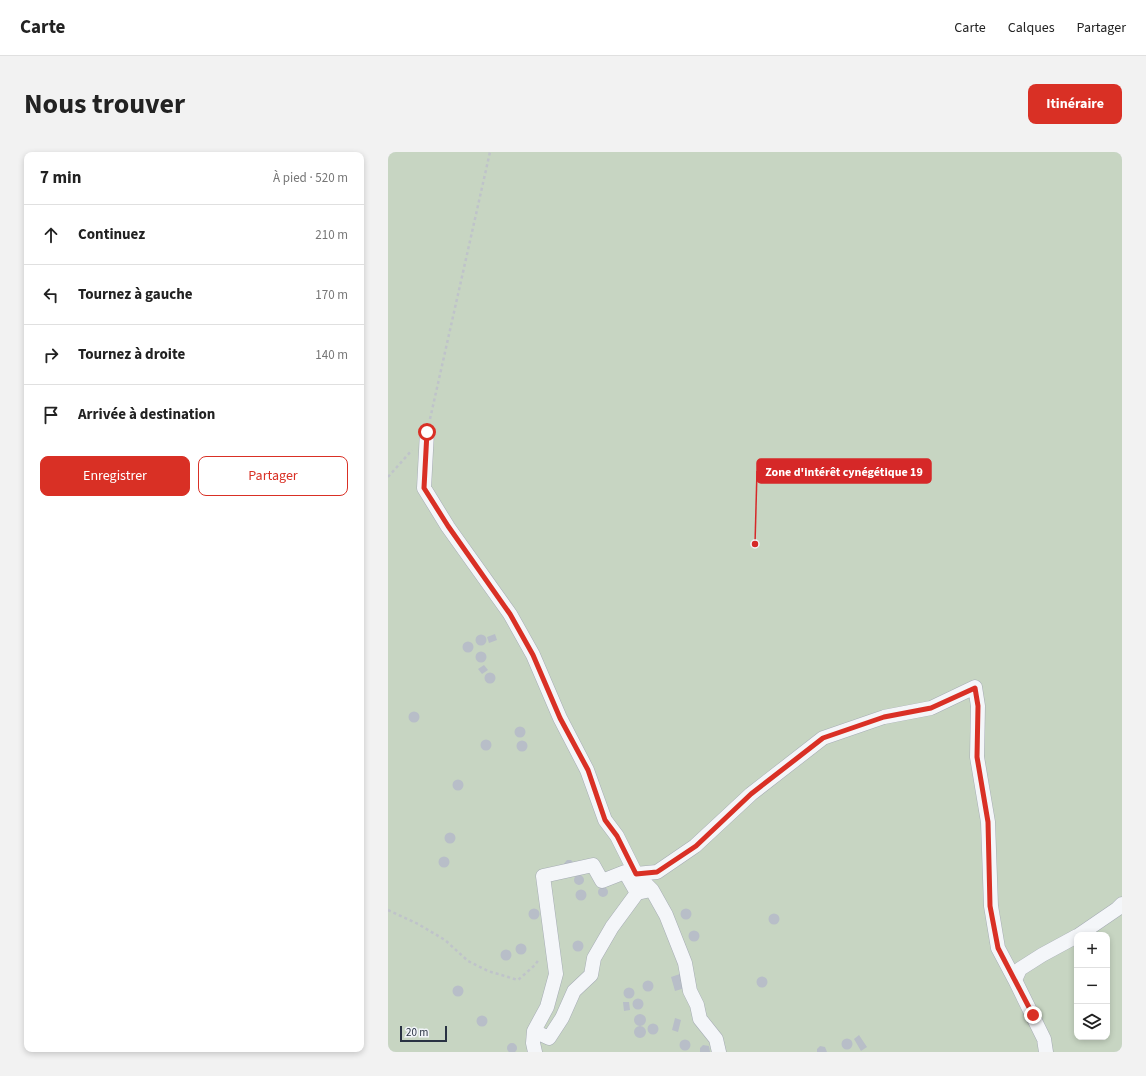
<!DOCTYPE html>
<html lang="fr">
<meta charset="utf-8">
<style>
body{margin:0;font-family:"Source Sans 3",sans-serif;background:#f2f2f2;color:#222}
.controls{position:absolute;right:12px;bottom:12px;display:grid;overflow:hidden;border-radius:8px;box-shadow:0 2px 6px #0003}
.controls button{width:36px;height:36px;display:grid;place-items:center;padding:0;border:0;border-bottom:1px solid #e0e0e0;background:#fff;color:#222;font:20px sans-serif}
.scale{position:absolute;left:12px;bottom:10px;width:47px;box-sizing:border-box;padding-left:4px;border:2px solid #293243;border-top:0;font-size:11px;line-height:14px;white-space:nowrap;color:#293243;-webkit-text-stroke:3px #f1f4f8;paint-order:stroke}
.stop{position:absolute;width:12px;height:12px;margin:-9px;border:3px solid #d93025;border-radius:50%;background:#fff}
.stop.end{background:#d93025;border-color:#fff;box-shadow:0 1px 4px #0008}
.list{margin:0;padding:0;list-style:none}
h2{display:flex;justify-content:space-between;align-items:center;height:52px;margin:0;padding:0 16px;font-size:17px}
h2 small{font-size:13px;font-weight:400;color:#767676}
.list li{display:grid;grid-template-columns:26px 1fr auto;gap:12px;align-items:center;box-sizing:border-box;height:60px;padding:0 16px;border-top:1px solid #e0e0e0}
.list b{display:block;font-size:15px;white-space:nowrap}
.list em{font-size:13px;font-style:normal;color:#767676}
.actions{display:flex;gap:8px;padding:12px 16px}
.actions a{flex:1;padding:9px 0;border:1px solid #d93025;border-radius:8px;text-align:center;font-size:14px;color:#d93025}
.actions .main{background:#d93025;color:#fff}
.icon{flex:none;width:22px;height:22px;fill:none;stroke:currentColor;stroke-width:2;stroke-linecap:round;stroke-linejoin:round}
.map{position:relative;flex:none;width:734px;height:900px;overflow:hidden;border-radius:8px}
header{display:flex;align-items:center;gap:24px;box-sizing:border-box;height:56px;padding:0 20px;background:#fff;border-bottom:1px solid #e0e0e0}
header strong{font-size:19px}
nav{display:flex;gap:22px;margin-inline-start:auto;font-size:14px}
.intro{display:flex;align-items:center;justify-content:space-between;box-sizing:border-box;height:96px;padding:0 24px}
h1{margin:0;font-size:28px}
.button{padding:10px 18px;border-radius:8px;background:#d93025;color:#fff;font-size:14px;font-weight:700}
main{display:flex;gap:24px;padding:0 24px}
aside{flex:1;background:#fff;border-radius:8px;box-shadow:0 2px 6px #0003}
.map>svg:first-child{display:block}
.green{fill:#c7d5c2;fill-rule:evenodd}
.building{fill:#b8bec8}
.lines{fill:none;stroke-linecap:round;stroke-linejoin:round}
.street-casing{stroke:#a6acb5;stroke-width:15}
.path{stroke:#bfc3ca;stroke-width:2.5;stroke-dasharray:3 3;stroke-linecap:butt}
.street{stroke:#f4f6f9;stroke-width:14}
.route{stroke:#d93025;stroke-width:5}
.leader{fill:none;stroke:#d62828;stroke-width:1.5}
.callout-dot{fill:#d62828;stroke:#f1f4f8;stroke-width:1.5}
.callout{fill:#d62828;stroke:#d62828;stroke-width:1.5}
.callout-label{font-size:12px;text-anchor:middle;font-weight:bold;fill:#fff}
</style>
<header>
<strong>Carte</strong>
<nav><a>Carte</a><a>Calques</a><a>Partager</a></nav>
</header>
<div class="intro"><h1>Nous trouver</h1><a class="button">Itinéraire</a></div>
<main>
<aside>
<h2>7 min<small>À pied · 520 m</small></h2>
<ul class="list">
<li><svg class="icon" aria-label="ahead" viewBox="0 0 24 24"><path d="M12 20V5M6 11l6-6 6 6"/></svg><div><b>Continuez</b></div><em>210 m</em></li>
<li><svg class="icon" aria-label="left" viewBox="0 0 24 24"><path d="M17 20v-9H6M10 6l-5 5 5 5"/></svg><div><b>Tournez à gauche</b></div><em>170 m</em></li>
<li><svg class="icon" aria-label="right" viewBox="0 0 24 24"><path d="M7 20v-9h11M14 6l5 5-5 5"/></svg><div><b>Tournez à droite</b></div><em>140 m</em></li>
<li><svg class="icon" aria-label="arrive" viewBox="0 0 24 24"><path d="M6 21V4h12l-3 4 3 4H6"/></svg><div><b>Arrivée à destination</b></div></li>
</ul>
<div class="actions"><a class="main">Enregistrer</a><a>Partager</a></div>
</aside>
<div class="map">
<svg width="734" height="900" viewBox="0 0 734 900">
<rect width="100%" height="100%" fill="#e1e5eb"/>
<path class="green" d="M0 0H734V900H0ZM689 783H719V885H689Z"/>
<path class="building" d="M107 482 109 488 101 491 99 485Z
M87.5 488a5.5 5.5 0 1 1 11 0a5.5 5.5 0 1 1-11 0Z
M74.5 495a5.5 5.5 0 1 1 11 0a5.5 5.5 0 1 1-11 0Z
M87.5 505a5.5 5.5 0 1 1 11 0a5.5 5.5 0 1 1-11 0Z
M96 513 100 518 94 522 90 517Z
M96.5 526a5.5 5.5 0 1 1 11 0a5.5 5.5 0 1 1-11 0Z
M20.5 565a5.5 5.5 0 1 1 11 0a5.5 5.5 0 1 1-11 0Z
M126.5 580a5.5 5.5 0 1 1 11 0a5.5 5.5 0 1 1-11 0Z
M92.5 593a5.5 5.5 0 1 1 11 0a5.5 5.5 0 1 1-11 0Z
M128.5 594a5.5 5.5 0 1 1 11 0a5.5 5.5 0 1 1-11 0Z
M64.5 633a5.5 5.5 0 1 1 11 0a5.5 5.5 0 1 1-11 0Z
M56.5 686a5.5 5.5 0 1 1 11 0a5.5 5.5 0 1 1-11 0Z
M50.5 710a5.5 5.5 0 1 1 11 0a5.5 5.5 0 1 1-11 0Z
M179 708H183L186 711 175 713Z
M186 728a5 5 0 1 1 10 0a5 5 0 1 1-10 0Z
M210 740a5 5 0 1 1 10 0a5 5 0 1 1-10 0Z
M187.5 743a5.5 5.5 0 1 1 11 0a5.5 5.5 0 1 1-11 0Z
M292.5 762a5.5 5.5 0 1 1 11 0a5.5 5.5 0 1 1-11 0Z
M140.5 762a5.5 5.5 0 1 1 11 0a5.5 5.5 0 1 1-11 0Z
M380.5 767a5.5 5.5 0 1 1 11 0a5.5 5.5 0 1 1-11 0Z
M300.5 784a5.5 5.5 0 1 1 11 0a5.5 5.5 0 1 1-11 0Z
M184.5 794a5.5 5.5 0 1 1 11 0a5.5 5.5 0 1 1-11 0Z
M127.5 797a5.5 5.5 0 1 1 11 0a5.5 5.5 0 1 1-11 0Z
M112.5 803a5.5 5.5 0 1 1 11 0a5.5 5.5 0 1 1-11 0Z
M292 822 297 836 287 839 283 825Z
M368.5 830a5.5 5.5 0 1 1 11 0a5.5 5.5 0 1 1-11 0Z
M254.5 834a5.5 5.5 0 1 1 11 0a5.5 5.5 0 1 1-11 0Z
M64.5 839a5.5 5.5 0 1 1 11 0a5.5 5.5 0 1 1-11 0Z
M235.5 841a5.5 5.5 0 1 1 11 0a5.5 5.5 0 1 1-11 0Z
M244.5 852a5.5 5.5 0 1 1 11 0a5.5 5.5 0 1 1-11 0Z
M235 850H241L242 858 236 859Z
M246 868a6 6 0 1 1 12 0a6 6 0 1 1-12 0Z
M88.5 869a5.5 5.5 0 1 1 11 0a5.5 5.5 0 1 1-11 0Z
M287 866 293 868 290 880 284 878Z
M259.5 877a5.5 5.5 0 1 1 11 0a5.5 5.5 0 1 1-11 0Z
M246 880a6 6 0 1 1 12 0a6 6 0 1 1-12 0Z
M471 883 479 895 473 899 466 887Z
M453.5 892a5.5 5.5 0 1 1 11 0a5.5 5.5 0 1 1-11 0Z
M291.5 893a5.5 5.5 0 1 1 11 0a5.5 5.5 0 1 1-11 0Z
M119 896a5 5 0 1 1 10 0a5 5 0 1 1-10 0Z
M315 893 321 894 322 900H312V896Z
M432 894 437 895 439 900H429V897Z"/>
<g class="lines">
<g class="street-casing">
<path id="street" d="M39 280 36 336 60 375 122 462 145 503 172 566 199 618 217 668 229 684 248 722 264 738 278 763 297 811 302 839 309 853 312 867 328 887 331 900
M248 722 269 720 307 694 363 642 435 586 496 565 543 556 587 535 590 554 589 605 600 670 603 754 610 796 627 828
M691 783 729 757 734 752
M146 879 159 855 168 822 155 724 205 713 214 729 237 720 249 741
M147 900 145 891 146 879 161 886 174 866 186 839 203 823 206 806 224 775 249 741 258 739
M658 900 656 887 627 828 632 817 654 803 689 784"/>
</g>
<path class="path" d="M42 267 102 0
M0 325 24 298
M0 758 30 772 57 788 80 809 100 819 130 828 147 813 151 807"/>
<use href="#street" class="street"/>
</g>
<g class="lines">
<path class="route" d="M39 280 36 336 60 374 122 462 145 503 172 566 200 618 217 668 229 684 248 722 269 720 308 694 363 642 435 586 496 565 543 556 587 536 590 554 589 605 600 670 602 754 610 796 645 863"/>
</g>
<path class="leader" d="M367 392L369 319"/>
<circle class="callout-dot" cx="367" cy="392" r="4"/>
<rect class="callout" x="369" y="307" width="174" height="24" rx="4"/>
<g class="callout-label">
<text x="456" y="324">Zone d'intérêt cynégétique 19</text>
</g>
</svg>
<div class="controls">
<button>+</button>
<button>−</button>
<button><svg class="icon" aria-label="layers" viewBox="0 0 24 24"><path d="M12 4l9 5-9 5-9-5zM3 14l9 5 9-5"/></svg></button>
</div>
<div class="scale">20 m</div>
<div class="stop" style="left:39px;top:280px"></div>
<div class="stop end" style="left:645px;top:863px"></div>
</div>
</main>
